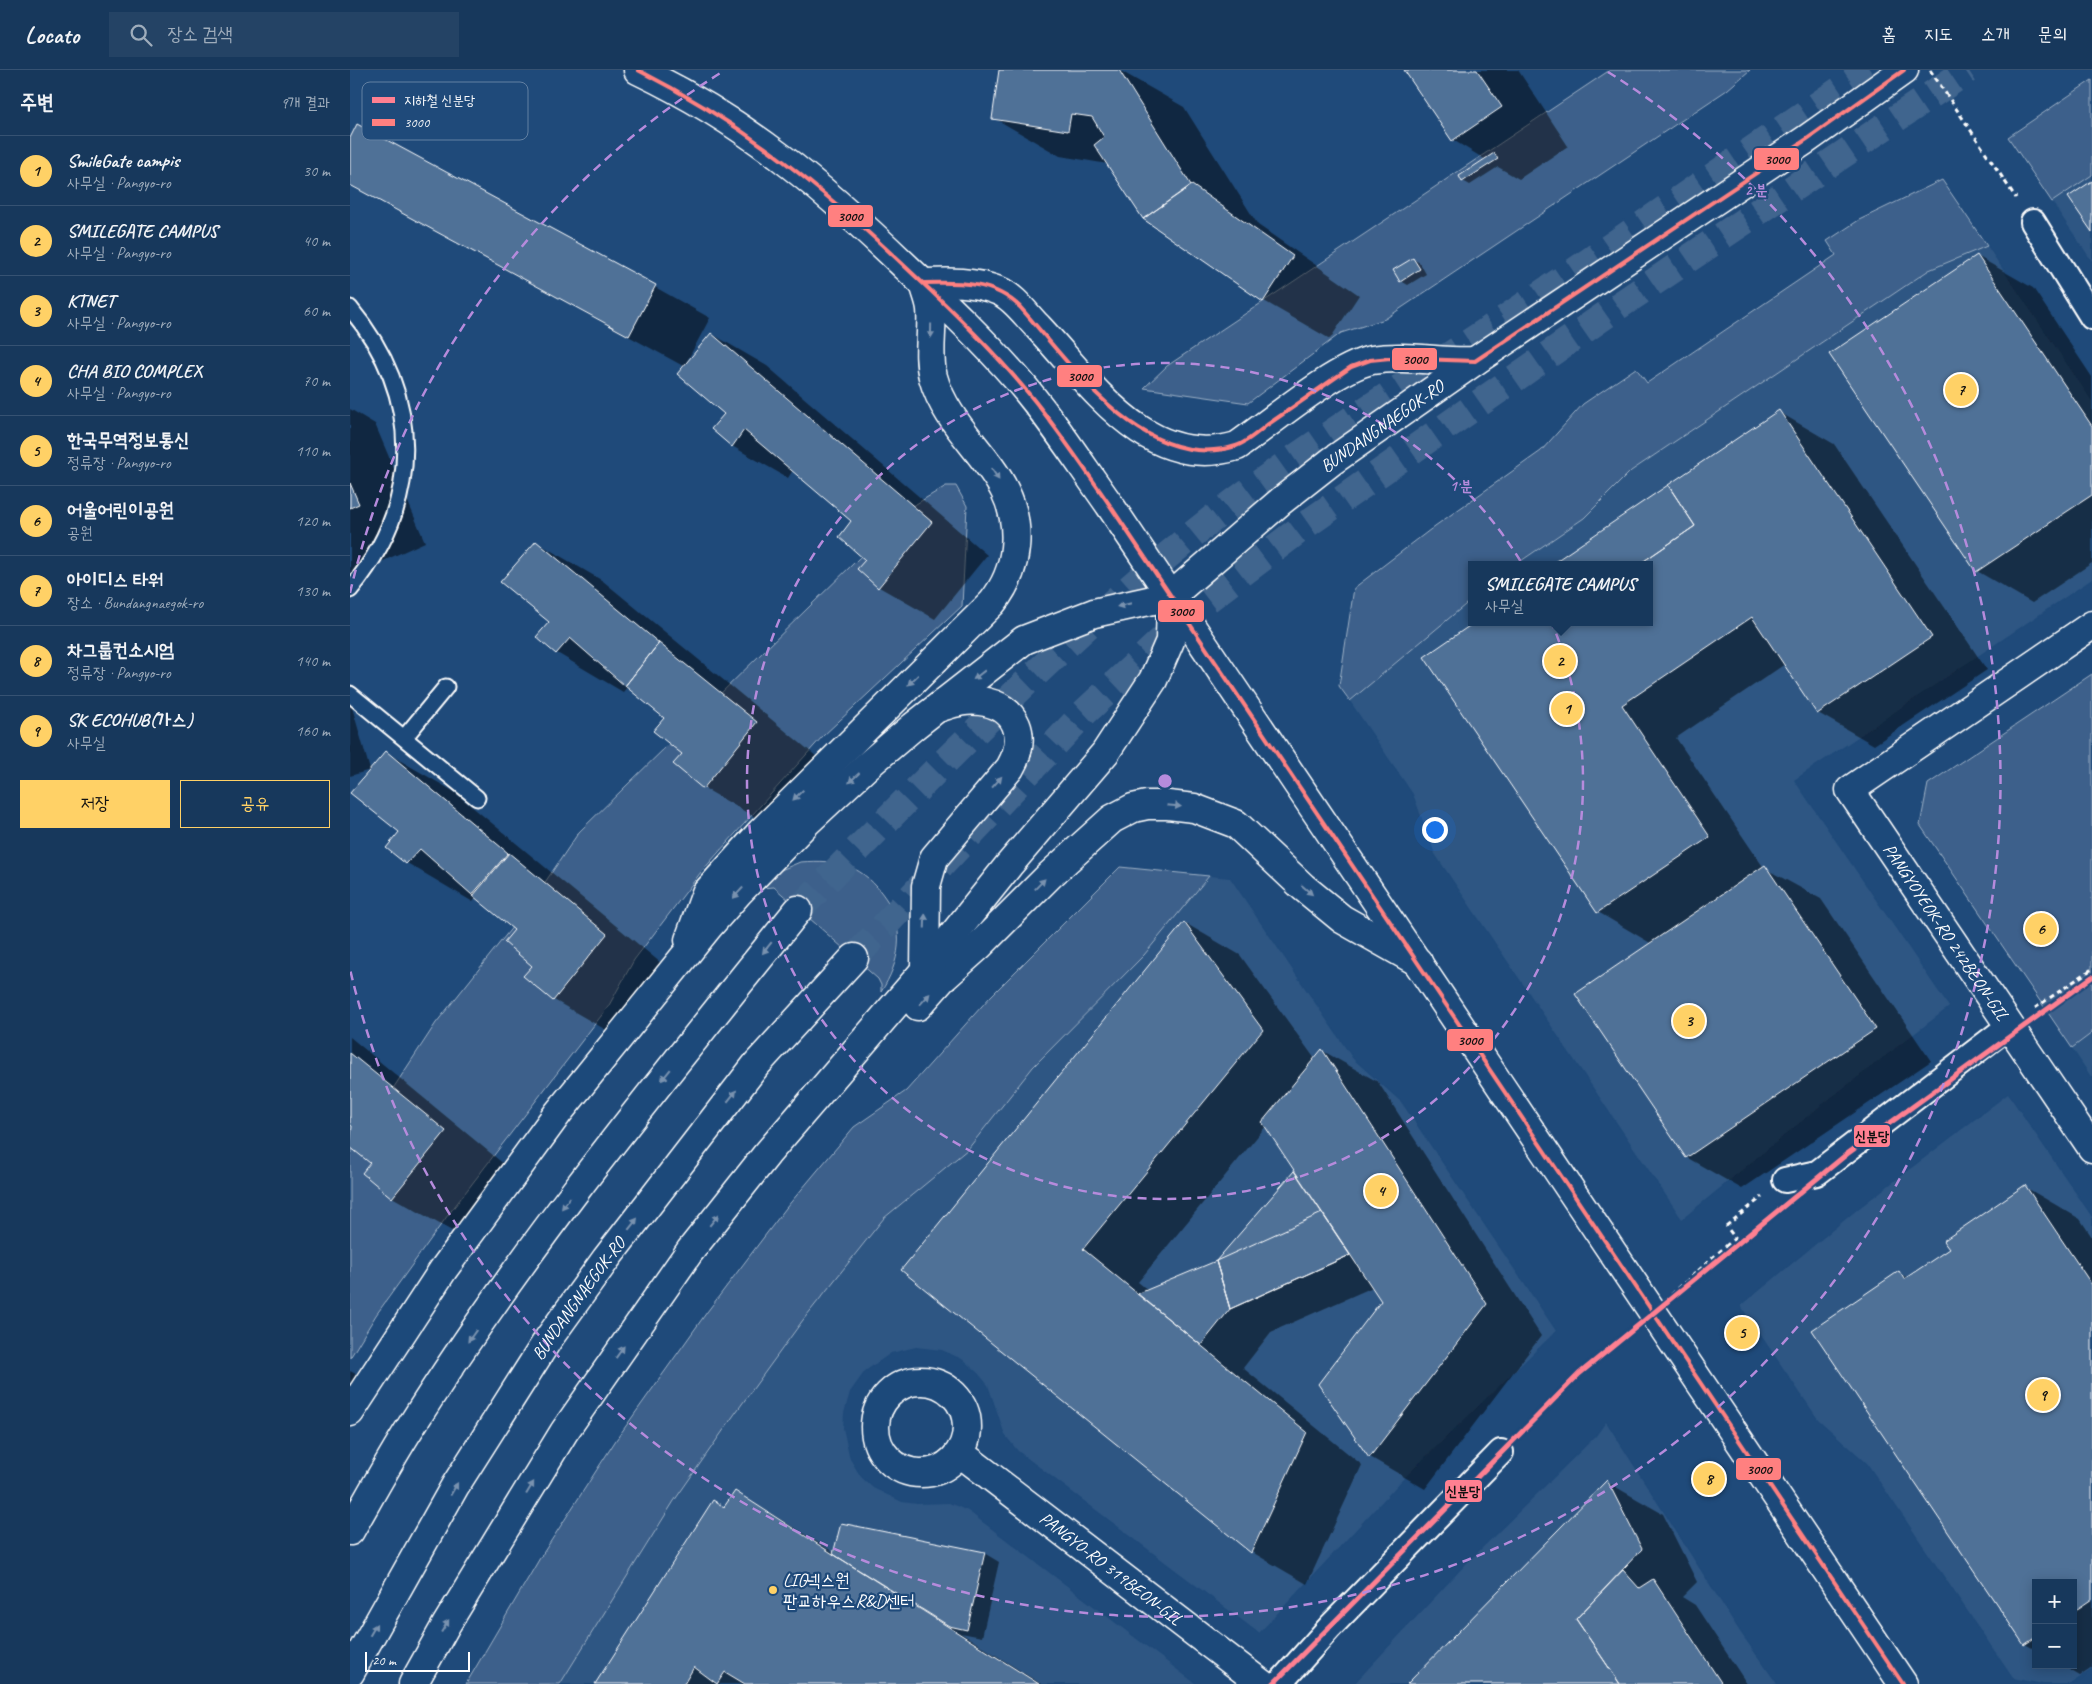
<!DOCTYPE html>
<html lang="ko">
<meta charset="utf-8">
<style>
body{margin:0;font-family:Caveat,"Poor Story",sans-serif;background:#244365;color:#f1f3f6}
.controls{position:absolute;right:15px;bottom:15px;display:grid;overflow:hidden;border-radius:0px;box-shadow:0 2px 12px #0003}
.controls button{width:45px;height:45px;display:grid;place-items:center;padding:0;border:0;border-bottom:1px solid #365272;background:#17385c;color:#f1f3f6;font:25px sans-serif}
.scale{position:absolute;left:15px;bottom:12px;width:105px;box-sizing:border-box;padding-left:5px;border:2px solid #fff;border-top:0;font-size:14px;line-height:18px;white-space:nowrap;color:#fff;-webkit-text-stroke:4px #1f4a7a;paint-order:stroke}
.you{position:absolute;left:1084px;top:759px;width:18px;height:18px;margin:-12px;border:4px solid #fff;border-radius:50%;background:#1a73e8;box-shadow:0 0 0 8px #1a73e833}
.badge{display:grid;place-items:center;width:32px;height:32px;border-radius:50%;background:#ffd166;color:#111;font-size:16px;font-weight:700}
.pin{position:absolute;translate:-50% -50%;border:2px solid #fff;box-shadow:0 1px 5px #0006}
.popup{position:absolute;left:1118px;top:491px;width:185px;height:65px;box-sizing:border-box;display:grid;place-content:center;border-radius:0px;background:#17385c;filter:drop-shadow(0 1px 4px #0005);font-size:16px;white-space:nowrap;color:#9eacbb}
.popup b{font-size:19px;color:#f1f3f6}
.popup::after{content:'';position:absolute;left:50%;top:100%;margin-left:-10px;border:10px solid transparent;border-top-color:#17385c}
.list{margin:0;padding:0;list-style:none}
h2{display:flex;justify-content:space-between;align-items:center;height:65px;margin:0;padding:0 20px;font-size:21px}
h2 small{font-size:16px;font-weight:400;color:#9eacbb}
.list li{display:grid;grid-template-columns:32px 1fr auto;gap:15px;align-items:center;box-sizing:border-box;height:70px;padding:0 20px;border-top:1px solid #365272}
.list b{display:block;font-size:19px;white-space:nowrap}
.list p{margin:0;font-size:16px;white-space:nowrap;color:#9eacbb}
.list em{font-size:16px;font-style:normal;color:#9eacbb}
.actions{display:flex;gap:10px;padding:15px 20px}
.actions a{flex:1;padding:11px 0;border:1px solid #ffd166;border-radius:0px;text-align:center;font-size:18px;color:#ffd166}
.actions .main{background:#ffd166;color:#111}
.icon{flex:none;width:28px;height:28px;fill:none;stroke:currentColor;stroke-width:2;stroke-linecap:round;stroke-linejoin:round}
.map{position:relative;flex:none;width:1742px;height:1614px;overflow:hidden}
header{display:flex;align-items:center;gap:30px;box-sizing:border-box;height:70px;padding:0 25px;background:#17385c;border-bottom:1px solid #365272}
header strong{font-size:24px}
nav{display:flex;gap:28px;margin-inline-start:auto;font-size:18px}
.search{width:350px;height:45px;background:#244365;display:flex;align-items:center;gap:12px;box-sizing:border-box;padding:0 18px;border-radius:0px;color:#9eacbb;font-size:19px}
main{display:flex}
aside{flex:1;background:#17385c}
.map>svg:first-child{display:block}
.built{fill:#2e5683;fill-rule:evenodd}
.green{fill:#3c618b;stroke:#9eb0c5}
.shadow{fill:#0007;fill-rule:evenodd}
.building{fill:#507197;stroke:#fff}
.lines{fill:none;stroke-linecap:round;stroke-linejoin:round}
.trunk-tunnel{stroke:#41658e;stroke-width:28;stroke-dasharray:28 14;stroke-linecap:butt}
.service-casing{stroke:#fff;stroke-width:19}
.pedestrian-casing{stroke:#fff;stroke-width:28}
.minor-casing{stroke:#fff;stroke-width:31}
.secondary-casing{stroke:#fff;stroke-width:31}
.primary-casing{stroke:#fff;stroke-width:31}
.trunk-casing{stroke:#fff;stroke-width:31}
.path{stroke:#fff;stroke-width:3;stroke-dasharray:5 4;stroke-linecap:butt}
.service{stroke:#1f4a7a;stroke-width:15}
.pedestrian{stroke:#1f4a7a;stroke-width:24}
.minor{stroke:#1f4a7a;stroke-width:28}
.secondary{stroke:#1f4a7a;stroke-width:28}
.primary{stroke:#1f4a7a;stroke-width:28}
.trunk{stroke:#1f4a7a;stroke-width:28}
.path-bridge{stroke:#fff;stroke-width:3;stroke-dasharray:5 4;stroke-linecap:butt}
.bus-1-casing{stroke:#1f4a7a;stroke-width:8}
.bus-1{stroke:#ff8080;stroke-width:4}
.metro-1-casing{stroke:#1f4a7a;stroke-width:9}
.metro-1{stroke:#ff8091;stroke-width:5}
.oneway{fill:#7992af}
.ring{fill:none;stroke:#b68bdc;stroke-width:2.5;stroke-dasharray:9 6}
.poi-dot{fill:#ffd166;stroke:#1f4a7a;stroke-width:2}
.labels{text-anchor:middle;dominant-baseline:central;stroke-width:4.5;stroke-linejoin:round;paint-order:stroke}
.street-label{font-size:18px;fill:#fff;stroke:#1f4a7a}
.poi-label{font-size:18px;fill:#fff;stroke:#1f4a7a;text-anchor:start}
.key{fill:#1f4a7a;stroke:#6280a2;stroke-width:1}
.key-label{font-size:14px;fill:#fff}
.centre{fill:#b68bdc;stroke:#1f4a7a;stroke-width:2.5}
.ring-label{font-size:15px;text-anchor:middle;font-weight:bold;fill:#b68bdc;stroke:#1f4a7a;stroke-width:4.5;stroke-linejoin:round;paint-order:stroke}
.line-badge{stroke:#1f4a7a;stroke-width:2}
.pale-badge-label{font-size:14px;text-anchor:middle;font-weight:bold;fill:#111}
</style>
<header>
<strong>Locato</strong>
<div class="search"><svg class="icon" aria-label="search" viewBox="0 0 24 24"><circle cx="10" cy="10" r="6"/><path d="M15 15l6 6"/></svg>장소 검색</div>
<nav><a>홈</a><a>지도</a><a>소개</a><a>문의</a></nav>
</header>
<main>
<aside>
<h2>주변<small>9개 결과</small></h2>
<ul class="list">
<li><span class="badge">1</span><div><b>SmileGate campis</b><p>사무실 · Pangyo-ro</p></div><em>30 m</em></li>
<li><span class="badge">2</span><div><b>SMILEGATE CAMPUS</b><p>사무실 · Pangyo-ro</p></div><em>40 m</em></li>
<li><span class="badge">3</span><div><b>KTNET</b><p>사무실 · Pangyo-ro</p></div><em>60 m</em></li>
<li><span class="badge">4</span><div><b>CHA BIO COMPLEX</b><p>사무실 · Pangyo-ro</p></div><em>70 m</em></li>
<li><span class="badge">5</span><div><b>한국무역정보통신</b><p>정류장 · Pangyo-ro</p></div><em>110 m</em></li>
<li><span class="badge">6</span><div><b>어울어린이공원</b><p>공원</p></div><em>120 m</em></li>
<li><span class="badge">7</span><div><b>아이디스 타워</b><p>장소 · Bundangnaegok-ro</p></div><em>130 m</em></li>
<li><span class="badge">8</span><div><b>차그룹컨소시엄</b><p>정류장 · Pangyo-ro</p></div><em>140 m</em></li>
<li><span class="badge">9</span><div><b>SK ECOHUB(가스)</b><p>사무실</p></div><em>160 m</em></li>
</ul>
<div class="actions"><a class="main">저장</a><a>공유</a></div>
</aside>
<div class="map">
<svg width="1742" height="1614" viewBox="0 0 1742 1614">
<rect width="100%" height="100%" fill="#1f4a7a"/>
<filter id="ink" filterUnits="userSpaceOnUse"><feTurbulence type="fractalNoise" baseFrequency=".02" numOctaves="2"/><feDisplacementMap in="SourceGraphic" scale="10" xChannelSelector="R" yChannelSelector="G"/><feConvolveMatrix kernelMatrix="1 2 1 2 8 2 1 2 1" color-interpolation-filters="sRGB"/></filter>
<g filter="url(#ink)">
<path class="built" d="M1742 105V191L1702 132Z
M1637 176 1742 331V509L1444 710 1599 937 1474 1033 1332 1149 1085 784 1063 724 1000 631 1121 530V552H1299V495H1165L1234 448 1281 401 1579 200Z
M859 806 880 808 1003 989 1051 1032 1206 1261 1053 1409 909 1563 668 1381 655 1365 638 1315 628 1303 612 1289 592 1280 566 1277 541 1283 515 1301 500 1322 494 1343 493 1358 500 1389 511 1407 523 1418 552 1432 567 1434 599 1433 618 1441 846 1614H210L324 1431 384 1345 453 1250 534 1148 618 1079 683 997 794 885Z
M1742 963V1008L1722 978Z
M1658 1024 1742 1147V1599L1720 1614H1693L1663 1608 1517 1393 1468 1349 1391 1236 1508 1139ZM1686 1513H1723V1595H1686Z
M1256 1352 1390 1562 1427 1614H1004L1117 1493 1246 1366Z"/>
<path class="green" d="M1260 0H1400L1377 20 1035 249 991 263 898 333 794 318 817 296Z
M1742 10V105L1702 132 1658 67Z
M1592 110 1637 176 1579 200 1281 401 1234 448 1165 495H1121V530L1000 631 989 616 1004 518 1085 456 1191 381 1233 334 1286 298 1297 313 1486 185 1477 171 1509 150Z
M596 416H606L617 436 612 536 473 666 351 802 284 890 258 937 98 1145 26 1245 0 1288V1084L86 953 179 836 229 762 551 447 566 434Z
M1742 604V963L1722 978 1570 755 1578 714Z
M450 792C490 789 513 795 536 829 556 860 550 892 531 922V915L528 909 424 817 411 818 431 800Z
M770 797 859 806 794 885 683 997 618 1079 534 1148 453 1250 384 1345 324 1431 210 1614H116L190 1488 266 1370 357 1242 436 1138 504 1057 556 1021 640 927Z"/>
<path class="shadow" d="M650 0H769L834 37 908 155 1009 225 980 269 914 231 794 148 758 94 710 86 644 48Z
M1056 0H1168L1218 76 1169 109 1148 97 1120 115 1113 111 1136 90 1103 70Z
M0 71 305 217 360 248 336 293 362 264 417 296 637 485 585 549 529 517 509 499 517 490 503 451 443 400 438 408 382 376 376 344 335 297 0 114Z
M1627 186 1683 218 1742 307V493L1682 533 1627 501 1481 284Z
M1063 189 1070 193 1076 204 1058 215 1051 211Z
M0 339 25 354 75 472 0 506Z
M1429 342 1484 374 1637 600 1524 675 1468 643 1435 594 1326 668 1414 798 1471 829 1581 991 1392 1119 1336 1087 1302 874 1248 842 1076 587 1299 552V495Z
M186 472 253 511 472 691 420 756 354 718 325 694 334 684 315 648 278 616 273 622 207 583 188 567 201 552Z
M0 630 20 700 0 706Z
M37 683 103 721 323 903 270 968 204 930 165 860 127 827 123 832 57 793 38 778 51 762Z
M835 853 890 885 965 989 973 981 1028 1012 1191 1266 1075 1419 1020 1387 969 1314 1033 1231 1023 1217 921 1262 893 1298 1012 1395 957 1514 902 1482 553 1199ZM916 1056 949 1105 944 1102 868 1190 799 1221 788 1212Z
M0 967 161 1100 109 1165 42 1127 22 1093 0 1075V1061L4 1056 0 1053Z
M1675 1117 1730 1149 1742 1167V1598L1730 1606 1711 1595H1723V1513H1686V1580L1675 1574 1549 1203 1558 1208 1600 1180Z
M0 1301 8 1305 0 1320Z
M1257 1412 1313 1444 1347 1512 1332 1527 1345 1535 1397 1614H1059Z
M386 1422 485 1483H634L649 1492 632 1567 611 1563 691 1614H247Z"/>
<path class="building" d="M649 0H769L841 115 793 149 744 75 754 67 742 47 721 44 718 61 642 49Z
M1054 0H1127L1152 37 1102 71Z
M7 54 306 215 279 266 0 115V68Z
M1144 83 1148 89 1112 112 1109 106Z
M1742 111V162L1718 127Z
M842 115 943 186 913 232 793 149Z
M1627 185 1742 356V425L1626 502 1479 284Z
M1063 188 1070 199 1050 212 1043 200Z
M361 263 582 452 528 518 507 499 515 490 489 467 501 451 394 360 382 377 361 359 374 344 327 304Z
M1429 340 1582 567 1467 644 1402 547 1272 635 1360 767 1247 843 1074 587 1125 552H1299V495H1288L1345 456 1318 415Z
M0 413 9 434 0 438Z
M1318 415 1345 456 1288 495H1200Z
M186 471 309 573 275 616 220 568 206 584 186 567 199 552 150 512Z
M309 573 407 652 353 719 323 694 332 684 303 661 314 648 275 616Z
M36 681 158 783 122 825 70 779 56 794 36 778 49 762 0 723Z
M159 783 257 864 203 931 173 906 182 896 154 872 164 860 123 826Z
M1415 795 1526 959 1336 1088 1225 924Z
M834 852 913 960 733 1179 957 1362 901 1483 551 1200Z
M972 979 1137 1234 1019 1388 968 1314 1031 1231 912 1052Z
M0 983 96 1061 42 1128 12 1103 20 1093 0 1077 2 1056 0 1055Z
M944 1101 1000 1185 880 1239 866 1191Z
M1675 1115 1742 1215V1529L1723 1542V1513H1686V1567L1674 1575 1462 1260 1549 1201 1554 1209 1599 1179 1593 1171Z
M972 1143 1000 1185 880 1239 866 1191Z
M866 1191 880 1239 851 1275 787 1224Z
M1257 1410 1292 1479 1226 1549 1270 1614H1057Z
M385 1421 483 1484 689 1614H395L375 1602 367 1614 344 1597 334 1614H245L363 1430 374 1437Z
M491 1453 635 1482 617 1560 599 1556 483 1484Z
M1273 1500 1289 1518 1303 1509 1372 1614H1270L1226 1549Z"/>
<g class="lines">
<path class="trunk-tunnel" d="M448 840C574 712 701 581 841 466 934 390 1039 326 1140 259 1267 173 1393 85 1520 0
M504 888 733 644 845 539 954 456 1261 241 1618 0"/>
<g class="service-casing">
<path id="service" d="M0 238C73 326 73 432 0 520
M0 624 127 728
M54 668 96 617"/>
</g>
<g class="pedestrian-casing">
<path id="pedestrian" d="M1683 152 1742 247
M1435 1110 1467 1103 1659 956
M929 1614 980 1557 1151 1382"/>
</g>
<g class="minor-casing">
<g id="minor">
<path id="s1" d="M1742 555 1500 720 1742 1078"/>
<circle cx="571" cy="1357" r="46"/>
<path id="s2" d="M610 1383 912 1614"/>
</g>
</g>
<g class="secondary-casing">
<path id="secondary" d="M288 0C395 51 471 115 555 196 594 233 632 269 667 309 701 348 729 392 759 434L1553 1614"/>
</g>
<g class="primary-casing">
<g id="primary">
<path d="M574 213C599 212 624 211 649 221 664 227 676 245 688 257 741 313 797 403 887 376 920 353 986 297 1022 290 1057 284 1091 293 1125 291"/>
<path id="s3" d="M821 526 931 431 982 391 1125 291 1457 69 1554 0"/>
</g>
</g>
<g class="trunk-casing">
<g id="trunk">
<path d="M339 870 356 823 411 762 642 533C655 517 663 498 665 478 673 401 601 373 583 307 577 285 583 262 581 239 580 230 576 222 574 213"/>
<path d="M575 900 576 816 584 788 660 698C678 667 668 636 630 631 616 629 604 633 591 637"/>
<path d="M568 936 592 909 629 876 700 805 762 749 783 738 797 735H818L844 738 886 754 953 817 992 849 1068 892"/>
<path d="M0 1342 93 1200 208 1043 359 856 388 823 457 752 517 696 564 656 674 570 744 543 821 526 820 571 803 610 755 683 659 795 575 900 417 1084 340 1181 214 1362 96 1555 63 1614"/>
<path d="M0 1461C20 1426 39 1391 60 1358 175 1175 313 1008 448 840"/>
<path id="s4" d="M0 1603 105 1416 199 1268 256 1189 406 995 504 888"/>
</g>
</g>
<path class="path" d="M1630 74 1666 128
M1685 938 1742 899
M1376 1156 1412 1127
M1172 1362 1227 1308"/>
<use href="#service" class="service"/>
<use href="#pedestrian" class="pedestrian"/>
<use href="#minor" class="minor"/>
<use href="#secondary" class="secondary"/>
<use href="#primary" class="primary"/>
<use href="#trunk" class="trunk"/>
<path class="path-bridge" d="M1580 0 1630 74
M1227 1308 1385 1168 1376 1156"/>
<g class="bus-1-casing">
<path id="bus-1" d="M288 0C398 56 475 120 563 204 604 242 644 281 679 324 708 359 733 397 759 434L1553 1614
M574 213C608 212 644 211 670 237 722 295 794 404 886 376 896 373 908 362 917 355 945 336 973 316 1001 297L1020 290 1040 288 1125 291 1457 69 1554 0"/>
</g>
<use href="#bus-1" class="bus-1"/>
<g class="metro-1-casing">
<path id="metro-1" d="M923 1614 1229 1304 1497 1084 1742 907"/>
</g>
<use href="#metro-1" class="metro-1"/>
</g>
<defs><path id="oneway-solid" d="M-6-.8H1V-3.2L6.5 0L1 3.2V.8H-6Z" transform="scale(1.25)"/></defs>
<g class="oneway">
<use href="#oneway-solid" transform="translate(581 261) rotate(91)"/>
<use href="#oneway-solid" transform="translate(645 404) rotate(57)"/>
<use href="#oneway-solid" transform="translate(774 535) rotate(166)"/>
<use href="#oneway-solid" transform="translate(629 605) rotate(142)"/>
<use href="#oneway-solid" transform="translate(563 610) rotate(135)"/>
<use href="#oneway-solid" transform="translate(504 708) rotate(137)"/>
<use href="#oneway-solid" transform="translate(647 712) rotate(-49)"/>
<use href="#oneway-solid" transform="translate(448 725) rotate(135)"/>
<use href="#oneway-solid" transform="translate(824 736) rotate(5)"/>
<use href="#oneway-solid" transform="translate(690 814) rotate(-46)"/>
<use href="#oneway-solid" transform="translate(957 820) rotate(41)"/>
<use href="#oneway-solid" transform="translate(388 823) rotate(133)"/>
<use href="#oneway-solid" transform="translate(575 851) rotate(-88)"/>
<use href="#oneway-solid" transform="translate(417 878) rotate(129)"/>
<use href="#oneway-solid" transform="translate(575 929) rotate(-48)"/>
<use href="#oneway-solid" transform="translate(316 1005) rotate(129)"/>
<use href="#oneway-solid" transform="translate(382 1026) rotate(-52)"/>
<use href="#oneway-solid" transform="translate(216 1133) rotate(127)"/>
<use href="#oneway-solid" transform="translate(364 1150) rotate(-52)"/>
<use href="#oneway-solid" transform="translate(283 1154) rotate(-52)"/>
<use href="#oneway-solid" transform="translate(122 1266) rotate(125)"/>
<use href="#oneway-solid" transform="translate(270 1282) rotate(-55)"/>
<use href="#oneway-solid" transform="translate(180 1418) rotate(-59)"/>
<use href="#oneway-solid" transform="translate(104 1419) rotate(-60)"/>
<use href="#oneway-solid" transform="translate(95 1556) rotate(-59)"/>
<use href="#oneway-solid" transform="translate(23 1560) rotate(-60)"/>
</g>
</g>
<g class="ring">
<circle cx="815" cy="711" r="418"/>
<path d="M0 523A836 836 0 0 1 372 2M1258 2A836 836 0 1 1 0 899"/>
</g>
<circle class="poi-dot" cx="423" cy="1520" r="5"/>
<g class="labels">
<g class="street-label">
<text stroke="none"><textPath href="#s3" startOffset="271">BUNDANGNAEGOK-RO</textPath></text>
<text stroke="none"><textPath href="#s1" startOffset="464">PANGYOYEOK-RO 242BEON-GIL</textPath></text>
<text stroke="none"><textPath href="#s4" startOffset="439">BUNDANGNAEGOK-RO</textPath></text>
<text stroke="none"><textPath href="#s2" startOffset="190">PANGYO-RO 319BEON-GIL</textPath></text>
</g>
<g class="poi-label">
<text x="433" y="1510">LIG넥스원<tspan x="433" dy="21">판교하우스R&amp;D센터</tspan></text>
</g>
</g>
<rect x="12" y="12" width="166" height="58" rx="8" class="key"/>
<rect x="22" y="27" width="23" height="6" fill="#ff8091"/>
<rect x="22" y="49" width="23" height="7" fill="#ff8080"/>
<g class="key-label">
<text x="54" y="35">지하철 신분당</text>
<text x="54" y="57">3000</text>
</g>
<circle cx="815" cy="711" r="8" class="centre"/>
<g class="ring-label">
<text x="1406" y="125">2 분</text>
<text x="1111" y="421">1 분</text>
</g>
<g class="line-badge">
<rect x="1403" y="77" width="47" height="24" rx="5" fill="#ff8080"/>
<rect x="477" y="134" width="47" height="24" rx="5" fill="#ff8080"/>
<rect x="1041" y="277" width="47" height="24" rx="5" fill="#ff8080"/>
<rect x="706" y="294" width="47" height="24" rx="5" fill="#ff8080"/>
<rect x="807" y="529" width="48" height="24" rx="5" fill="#ff8080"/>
<rect x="1096" y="958" width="48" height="24" rx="5" fill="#ff8080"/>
<rect x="1503" y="1054" width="38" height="24" rx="5" fill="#ff8091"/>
<rect x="1385" y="1387" width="47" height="24" rx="5" fill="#ff8080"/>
<rect x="1094" y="1409" width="39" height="24" rx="5" fill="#ff8091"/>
</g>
<g class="pale-badge-label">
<text x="1427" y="94">3000</text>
<text x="500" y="151">3000</text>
<text x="1065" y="294">3000</text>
<text x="730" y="311">3000</text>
<text x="831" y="546">3000</text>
<text x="1120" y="975">3000</text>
<text x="1522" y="1071">신분당</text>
<text x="1409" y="1404">3000</text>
<text x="1113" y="1426">신분당</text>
</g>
</svg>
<div class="controls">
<button>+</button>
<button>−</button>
</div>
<div class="scale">20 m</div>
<div class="you"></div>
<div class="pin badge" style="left:1217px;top:639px">1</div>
<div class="pin badge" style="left:1210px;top:591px">2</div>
<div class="popup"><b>SMILEGATE CAMPUS</b>사무실</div>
<div class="pin badge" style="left:1339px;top:951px">3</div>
<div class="pin badge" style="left:1031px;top:1121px">4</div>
<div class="pin badge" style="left:1392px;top:1263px">5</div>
<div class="pin badge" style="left:1691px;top:859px">6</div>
<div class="pin badge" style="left:1611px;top:320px">7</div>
<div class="pin badge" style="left:1359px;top:1409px">8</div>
<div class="pin badge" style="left:1693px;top:1325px">9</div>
</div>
</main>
